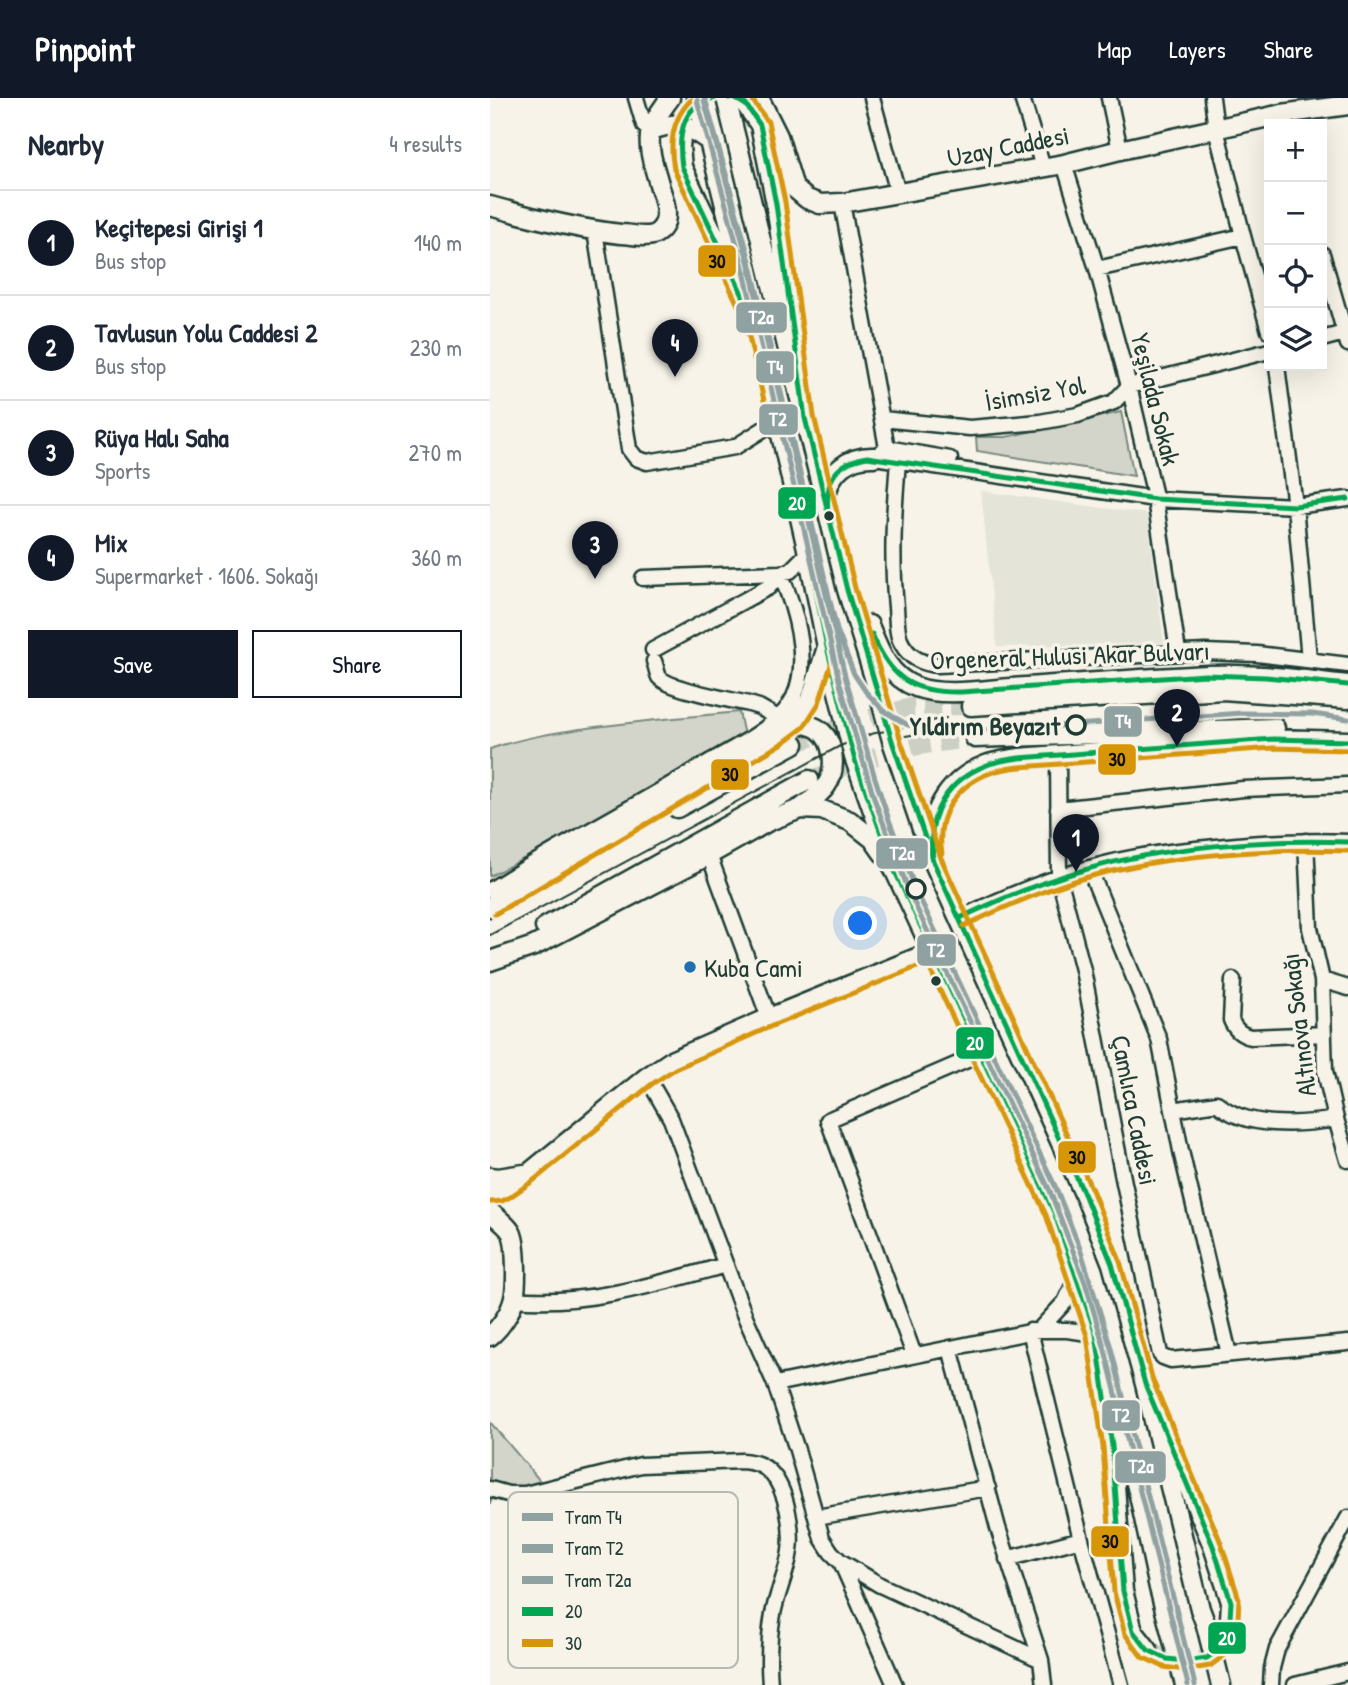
<!DOCTYPE html>
<meta charset="utf-8">
<style>
body{margin:0;font-family:"Patrick Hand",sans-serif;background:#f6f6f7;color:#1f2937}
.controls{position:absolute;right:21px;top:21px;display:grid;overflow:hidden;border-radius:0px;box-shadow:0 7px 28px #0002}
.controls button{width:63px;height:63px;display:grid;place-items:center;padding:0;border:0;border-bottom:2px solid #e0e1e3;background:#fff;color:#1f2937;font:35px sans-serif}
.you{position:absolute;left:371px;top:826px;width:24px;height:24px;margin:-18px;border:5px solid #fff;border-radius:50%;background:#1a73e8;box-shadow:0 0 0 10px #1a73e833}
.badge{display:grid;place-items:center;width:46px;height:46px;border-radius:50%;background:#111827;color:#fff;font-size:23px;font-weight:700}
.pin{position:absolute;translate:-50% -58px;filter:drop-shadow(0 2px 4px #0008)}
.pin::after{content:'';position:absolute;top:37px;width:24px;height:21px;background:inherit;clip-path:polygon(0 0,100% 0,50% 100%)}
.list{margin:0;padding:0;list-style:none}
h2{display:flex;justify-content:space-between;align-items:center;height:91px;margin:0;padding:0 28px;font-size:30px}
h2 small{font-size:23px;font-weight:400;color:#747a83}
.list li{display:grid;grid-template-columns:46px 1fr auto;gap:21px;align-items:center;box-sizing:border-box;height:105px;padding:0 28px;border-top:2px solid #e0e1e3}
.list b{display:block;font-size:26px;white-space:nowrap}
.list p{margin:0;font-size:23px;white-space:nowrap;color:#747a83}
.list em{font-size:23px;font-style:normal;color:#747a83}
.actions{display:flex;gap:14px;padding:21px 28px}
.actions a{flex:1;padding:16px 0;border:2px solid #111827;border-radius:0px;text-align:center;font-size:24px;color:#111827}
.actions .main{background:#111827;color:#fff}
.icon{flex:none;width:38px;height:38px;fill:none;stroke:currentColor;stroke-width:2;stroke-linecap:round;stroke-linejoin:round}
.map{position:relative;flex:none;width:858px;height:1587px;overflow:hidden}
header{display:flex;align-items:center;gap:42px;box-sizing:border-box;height:98px;padding:0 35px;background:#111827;color:#fff}
header strong{font-size:33px}
nav{display:flex;gap:38px;margin-inline-start:auto;font-size:24px}
main{display:flex}
aside{flex:1;background:#fff}
.map>svg:first-child{display:block}
.built{fill:#e5e4d9}
.green{fill:#d3d5ca;stroke:#79897f;stroke-width:2}
.lines{fill:none;stroke-linecap:round;stroke-linejoin:round}
.major-tunnel{stroke:#cccfc4;stroke-width:18;stroke-dasharray:18 9;stroke-linecap:butt}
.minor-casing{stroke:#1f3d34;stroke-width:19}
.major-casing{stroke:#1f3d34;stroke-width:23}
.minor{stroke:#f7f3e8;stroke-width:14}
.major{stroke:#f7f3e8;stroke-width:18}
.tram{stroke:#1f3d34;stroke-width:2}
.bus-1-casing{stroke:#f7f3e8;stroke-width:10}
.bus-2-casing{stroke:#f7f3e8;stroke-width:10}
.bus-1{stroke:#00a651;stroke-width:5}
.bus-2{stroke:#d79608;stroke-width:5}
.tram-1-casing{stroke:#f7f3e8;stroke-width:10}
.tram-2-casing{stroke:#f7f3e8;stroke-width:10}
.tram-3-casing{stroke:#f7f3e8;stroke-width:10}
.tram-1{stroke:#90a1a1;stroke-width:5}
.tram-2{stroke:#90a1a1;stroke-width:5}
.tram-3{stroke:#90a1a1;stroke-width:5}
.bus-dot{fill:#1f3d34;stroke:#f7f3e8;stroke-width:2.5}
.stop-dot{fill:#f7f3e8;stroke:#1f3d34;stroke-width:3.5}
.poi-dot{fill:#1f6fb2;stroke:#f7f3e8;stroke-width:2.5}
.labels{text-anchor:middle;dominant-baseline:central;stroke-width:7;stroke-linejoin:round;paint-order:stroke}
.street-label{font-size:26px;fill:#1f3d34;stroke:#f7f3e8}
.stop-label{font-size:26px;font-weight:bold;fill:#1f3d34;stroke:#f7f3e8;text-anchor:end}
.poi-label{font-size:26px;fill:#1f3d34;stroke:#f7f3e8;text-anchor:start}
.key{fill:#f7f3e8;stroke:#b6bcb2;stroke-width:2}
.key-label{font-size:19px;fill:#1f3d34}
.line-badge{stroke:#f7f3e8;stroke-width:2.5}
.badge-label{font-size:19px;text-anchor:middle;font-weight:bold;fill:#fff}
.pale-badge-label{font-size:19px;text-anchor:middle;font-weight:bold;fill:#111}
</style>
<header>
<strong>Pinpoint</strong>
<nav><a>Map</a><a>Layers</a><a>Share</a></nav>
</header>
<main>
<aside>
<h2>Nearby<small>4 results</small></h2>
<ul class="list">
<li><span class="badge">1</span><div><b>Keçitepesi Girişi 1</b><p>Bus stop</p></div><em>140 m</em></li>
<li><span class="badge">2</span><div><b>Tavlusun Yolu Caddesi 2</b><p>Bus stop</p></div><em>230 m</em></li>
<li><span class="badge">3</span><div><b>Rüya Halı Saha</b><p>Sports</p></div><em>270 m</em></li>
<li><span class="badge">4</span><div><b>Mix</b><p>Supermarket · 1606. Sokağı</p></div><em>360 m</em></li>
</ul>
<div class="actions"><a class="main">Save</a><a>Share</a></div>
</aside>
<div class="map">
<svg width="858" height="1587" viewBox="0 0 858 1587">
<rect width="100%" height="100%" fill="#f7f3e8"/>
<filter id="ink" filterUnits="userSpaceOnUse"><feTurbulence type="fractalNoise" baseFrequency=".0143" numOctaves="2"/><feDisplacementMap in="SourceGraphic" scale="14" xChannelSelector="R" yChannelSelector="G"/><feConvolveMatrix kernelMatrix="1 2 1 2 8 2 1 2 1" color-interpolation-filters="sRGB"/></filter>
<g filter="url(#ink)">
<path class="built" d="M491 393 657 416 674 545 507 549Z"/>
<path class="green" d="M631 314 644 378 487 353 486 339H516Z
M249 614 256 647 0 778V651C34 639 69 634 105 629 153 623 201 618 249 614Z
M0 1324 62 1397 25 1406 2 1401 0 1406Z"/>
<g class="lines">
<path class="major-tunnel" d="M191 39C198 17 202 7 225 0
M304 646 362 625 421 609 481 608
M319 682 372 662 428 648 485 640
M658 1552C679 1562 709 1571 729 1551 733 1547 736 1541 739 1537"/>
<g class="minor-casing">
<path id="minor" d="M146 0 154 27 161 32
M382 0 408 95
M532 0 553 69
M619 0 630 52
M722 0 726 31 753 138 779 233
M574 66 607 171 639 288 664 394 688 554
M352 105 397 350 390 355
M105 133 139 351 146 360 157 364 245 349 288 322
M832 156 858 246
M607 171 753 138
M832 241 858 234
M787 268 805 408 819 561
M392 321 480 330 550 324 588 317 624 304 639 288 779 253
M397 350 460 361
M384 359 665 401 805 408 858 401
M408 363C404 412 401 460 406 509 407 522 406 536 412 546 420 560 433 566 448 567L715 554 767 556 858 567
M163 552 279 489 290 475 300 473 318 455
M164 563C166 568 167 575 169 579 178 591 242 602 259 606L269 609 288 620
M568 658 569 779 593 872 633 1080 670 1256 673 1259 681 1262 858 1245
M568 711 753 691 858 687
M816 743 820 830 832 882 835 973 846 1021 858 1062
M219 757 279 920
M599 770 669 941 691 1053 739 1256
M0 792C26 776 51 760 78 745 126 718 174 691 221 663 243 651 275 634 292 616 297 612 301 604 304 599 321 562 305 510 290 475L153 480
M470 820C517 798 564 778 615 766 654 756 695 752 736 748 777 744 817 742 858 744
M743 882 741 922C745 932 751 937 761 939L834 936
M832 882 858 890
M157 979 181 1021 254 1216 285 1286 307 1352 332 1440 341 1454 350 1463 390 1487 551 1562
M683 1012 727 1005C755 1031 811 1027 846 1021
M24 1201C96 1208 167 1186 236 1167
M549 1232 575 1204 587 1179
M460 1250 508 1430 551 1562 554 1587
M424 1257 338 1022 491 956
M285 1286 549 1232H577L606 1236
M0 1391 18 1396H35L151 1367 252 1363C263 1364 273 1366 281 1375 297 1392 303 1431 300 1453 297 1475 287 1495 283 1516 279 1539 278 1563 280 1587
M326 1419 498 1390
M591 1441 631 1587
M517 1461 591 1441 540 1233
M351 1464 405 1587
M781 1587 782 1570 787 1551 858 1420
M805 1587 858 1574"/>
</g>
<g class="major-casing">
<path id="major" d="M206 0 219 43 279 284 318 455 337 549 364 659 403 769 564 1114 609 1244 649 1397 669 1490 695 1587
M236 0 357 492 388 592 403 646 443 763 595 1098 622 1166 655 1286 710 1511 716 1527 731 1587
M269 0 288 38 304 90 317 101 330 106 352 105 574 66 630 52 792 16 858 7
M256 7 270 27 286 106 303 230
M161 32C191 22 194 26 219 43
M191 39 190 49 192 69 245 181
M0 108C43 120 86 131 131 136 141 136 153 140 163 137 172 133 176 126 176 116 176 107 173 98 170 90 166 73 156 51 161 32 164 21 173 10 180 0
M336 399C339 373 359 358 384 359
M379 527C389 552 398 578 426 589 452 599 493 592 521 590 587 586 653 580 719 577 766 575 812 582 858 587
M481 608 733 592 858 601
M306 624C312 626 322 627 328 631 345 643 347 672 336 688 330 697 319 704 310 711
M485 640 785 630
M187 710 304 646
M442 749C439 712 462 680 496 667 506 663 518 662 529 660L783 641 858 643
M0 809 11 801 289 637 306 624 321 601 337 549
M55 829 319 682
M0 863 44 848 219 757 279 723 310 711 332 712 360 723 383 741 393 755
M0 1079 8 1080 34 1076
M0 1095 10 1094 17 1091 38 1076 157 979 181 963 279 920 441 854
M0 1114C7 1120 16 1126 21 1134 27 1144 27 1188 24 1200 21 1214 11 1229 0 1238
M618 1317 622 1348 633 1493 643 1533 658 1552
M677 1337 723 1448 741 1504 739 1537"/>
</g>
<use href="#minor" class="minor"/>
<use href="#major" class="major"/>
<path class="tram" d="M398 641 427 636 456 634
M0 837 350 648 381 636 456 620"/>
<g class="bus-1-casing">
<path id="bus-1" d="M225 0C220 2 214 3 209 6 189 19 189 48 192 69L263 219 315 440 337 549 364 659 403 769 564 1114 606 1236 622 1348 633 1493 643 1533 658 1552 677 1561 695 1563 717 1560 729 1551 739 1537 741 1504 723 1448 655 1286 622 1166 595 1098 443 763 403 646 357 492 315 320 286 106 270 27 256 7 244 0H239
M338 415C335 383 344 365 377 359L665 401 805 408 858 401
M382 536C401 581 422 595 471 594L715 577 776 579 858 587
M443 757C436 715 458 682 497 667 507 663 518 662 529 660L783 641 858 643
M470 820C510 801 551 784 594 772 675 748 774 741 858 744"/>
</g>
<g class="bus-2-casing">
<path id="bus-2" d="M203 0C182 19 179 45 184 71L255 222 281 332
M452 756C445 717 466 687 503 674 512 671 521 670 530 669L783 650 858 652
M5 816 293 645 313 630 329 605 346 551 327 452
M474 828C514 809 555 791 598 779 679 757 774 750 858 753
M1 1104 12 1103 20 1099 43 1083 162 986 185 971 282 928 437 865 556 1117 597 1238 613 1349 624 1494 635 1536 652 1559 674 1569 695 1572 720 1568 735 1557 747 1541 749 1501 731 1445 663 1283 630 1163 603 1094 451 760 411 643 365 490 324 318 295 104 278 24 261 0"/>
</g>
<use href="#bus-1" class="bus-1"/>
<use href="#bus-2" class="bus-2"/>
<g class="tram-1-casing">
<path id="tram-1" d="M215 0 260 163 347 532 364 576 376 594 394 613 418 627 456 634 585 627 752 615 822 616 858 621"/>
</g>
<g class="tram-2-casing">
<path id="tram-2" d="M207 2 252 165 350 586 385 703 420 796 560 1093 595 1184 615 1252 698 1587"/>
</g>
<g class="tram-3-casing">
<path id="tram-3" d="M214 2 258 163 355 578 385 680 399 722 426 792 566 1090 591 1153 621 1250 705 1587"/>
</g>
<use href="#tram-1" class="tram-1"/>
<use href="#tram-2" class="tram-2"/>
<use href="#tram-3" class="tram-3"/>
</g>
</g>
<g class="bus-dot">
<circle cx="339" cy="418" r="6"/>
<circle cx="446" cy="883" r="6"/>
</g>
<g class="stop-dot">
<circle cx="586" cy="627" r="9"/>
<circle cx="426" cy="791" r="9"/>
</g>
<circle class="poi-dot" cx="200" cy="869" r="7"/>
<g class="labels">
<g class="street-label">
<text transform="translate(518 48) rotate(-11)">Uzay Caddesi</text>
<text transform="translate(545 295) rotate(-10)">İsimsiz Yol</text>
<text transform="translate(666 301) rotate(76)">Yeşilada Sokak</text>
<text transform="translate(580 557) rotate(-2)">Orgeneral Hulusi Akar Bulvarı</text>
<text transform="translate(808 927) rotate(-97)">Altınova Sokağı</text>
<text transform="translate(645 1012) rotate(79)">Çamlıca Caddesi</text>
</g>
<g class="stop-label">
<text x="570" y="627">Yıldırım Beyazıt</text>
</g>
<g class="poi-label">
<text x="214" y="869">Kuba Cami</text>
</g>
</g>
<rect x="18" y="1394" width="230" height="176" rx="10" class="key"/>
<rect x="32" y="1415" width="31" height="8" fill="#90a1a1"/>
<rect x="32" y="1446" width="31" height="9" fill="#90a1a1"/>
<rect x="32" y="1478" width="31" height="8" fill="#90a1a1"/>
<rect x="32" y="1509" width="31" height="9" fill="#00a651"/>
<rect x="32" y="1541" width="31" height="8" fill="#d79608"/>
<g class="key-label">
<text x="75" y="1426">Tram T4</text>
<text x="75" y="1457">Tram T2</text>
<text x="75" y="1489">Tram T2a</text>
<text x="75" y="1520">20</text>
<text x="75" y="1552">30</text>
</g>
<g class="line-badge">
<rect x="207" y="146" width="40" height="34" rx="7" fill="#d79608"/>
<rect x="245" y="203" width="53" height="33" rx="7" fill="#90a1a1"/>
<rect x="265" y="252" width="40" height="34" rx="7" fill="#90a1a1"/>
<rect x="268" y="305" width="41" height="33" rx="7" fill="#90a1a1"/>
<rect x="287" y="388" width="40" height="34" rx="7" fill="#00a651"/>
<rect x="613" y="607" width="40" height="33" rx="7" fill="#90a1a1"/>
<rect x="607" y="645" width="40" height="33" rx="7" fill="#d79608"/>
<rect x="220" y="660" width="40" height="33" rx="7" fill="#d79608"/>
<rect x="385" y="739" width="54" height="33" rx="7" fill="#90a1a1"/>
<rect x="426" y="835" width="41" height="34" rx="7" fill="#90a1a1"/>
<rect x="465" y="928" width="40" height="34" rx="7" fill="#00a651"/>
<rect x="567" y="1042" width="40" height="34" rx="7" fill="#d79608"/>
<rect x="611" y="1301" width="40" height="33" rx="7" fill="#90a1a1"/>
<rect x="624" y="1352" width="53" height="34" rx="7" fill="#90a1a1"/>
<rect x="600" y="1427" width="40" height="33" rx="7" fill="#d79608"/>
<rect x="717" y="1523" width="40" height="34" rx="7" fill="#00a651"/>
</g>
<g class="badge-label">
<text x="271" y="226">T2a</text>
<text x="285" y="276">T4</text>
<text x="288" y="328">T2</text>
<text x="307" y="412">20</text>
<text x="633" y="630">T4</text>
<text x="412" y="762">T2a</text>
<text x="446" y="859">T2</text>
<text x="485" y="952">20</text>
<text x="631" y="1324">T2</text>
<text x="651" y="1375">T2a</text>
<text x="737" y="1547">20</text>
</g>
<g class="pale-badge-label">
<text x="227" y="170">30</text>
<text x="627" y="668">30</text>
<text x="240" y="683">30</text>
<text x="587" y="1066">30</text>
<text x="620" y="1450">30</text>
</g>
</svg>
<div class="controls">
<button>+</button>
<button>−</button>
<button><svg class="icon" aria-label="locate" viewBox="0 0 24 24"><circle cx="12" cy="12" r="6"/><path d="M12 2v4M12 18v4M2 12h4M18 12h4"/></svg></button>
<button><svg class="icon" aria-label="layers" viewBox="0 0 24 24"><path d="M12 4l9 5-9 5-9-5zM3 14l9 5 9-5"/></svg></button>
</div>
<div class="you"></div>
<div class="pin badge" style="left:586px;top:774px">1</div>
<div class="pin badge" style="left:687px;top:649px">2</div>
<div class="pin badge" style="left:105px;top:481px">3</div>
<div class="pin badge" style="left:185px;top:279px">4</div>
</div>
</main>
